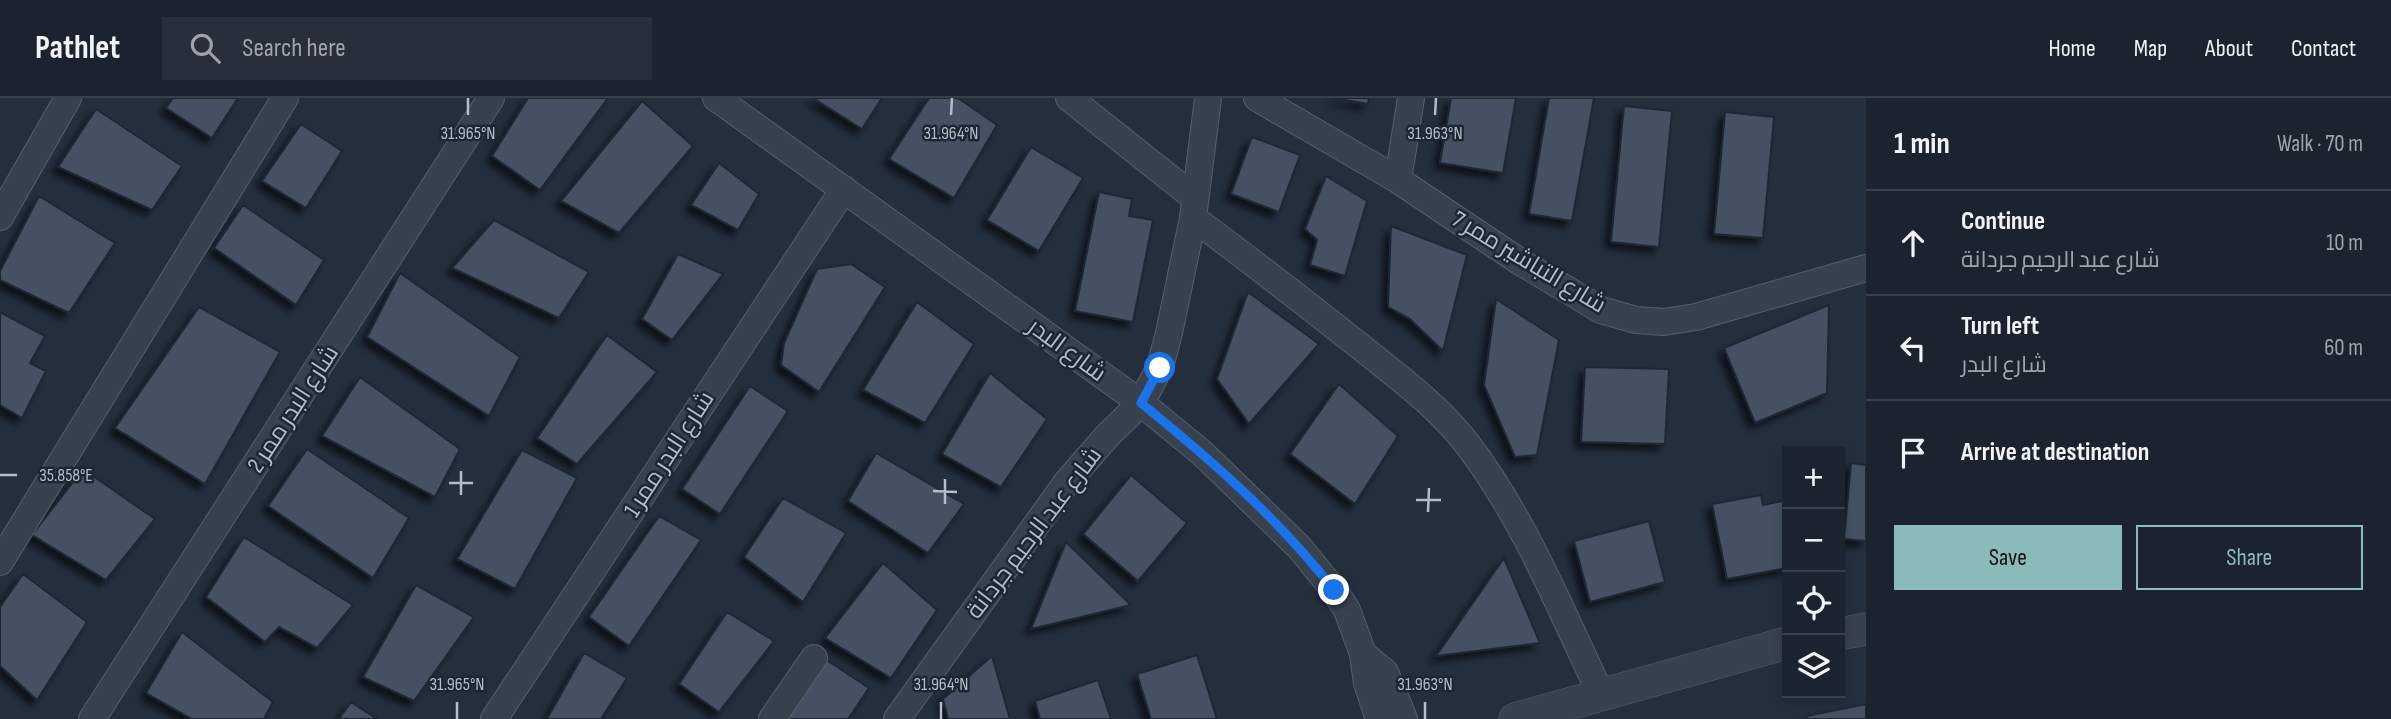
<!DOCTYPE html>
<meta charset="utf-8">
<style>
body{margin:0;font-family:"Sofia Sans Condensed",Cairo,sans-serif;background:#282f3a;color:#f1f3f6}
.controls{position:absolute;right:21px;bottom:21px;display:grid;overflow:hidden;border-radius:0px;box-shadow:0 4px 10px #0003}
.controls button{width:63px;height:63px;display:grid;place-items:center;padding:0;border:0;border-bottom:2px solid #39404a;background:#1b232e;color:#f1f3f6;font:35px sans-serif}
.stop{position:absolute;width:21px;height:21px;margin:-16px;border:5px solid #1a73e8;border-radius:50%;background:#fff}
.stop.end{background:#1a73e8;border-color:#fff;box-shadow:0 2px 7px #0008}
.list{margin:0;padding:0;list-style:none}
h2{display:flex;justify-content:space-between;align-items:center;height:91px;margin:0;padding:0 28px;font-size:30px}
h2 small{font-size:23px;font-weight:400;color:#a0a4aa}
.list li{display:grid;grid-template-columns:46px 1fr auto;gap:21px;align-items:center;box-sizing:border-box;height:105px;padding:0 28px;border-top:2px solid #39404a}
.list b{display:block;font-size:26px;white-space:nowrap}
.list p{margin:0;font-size:23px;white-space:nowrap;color:#a0a4aa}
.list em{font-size:23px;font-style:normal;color:#a0a4aa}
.actions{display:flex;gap:14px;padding:21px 28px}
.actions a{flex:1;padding:16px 0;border:2px solid #8bbbb9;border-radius:0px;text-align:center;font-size:24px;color:#8bbbb9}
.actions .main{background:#8bbbb9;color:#111}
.icon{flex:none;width:38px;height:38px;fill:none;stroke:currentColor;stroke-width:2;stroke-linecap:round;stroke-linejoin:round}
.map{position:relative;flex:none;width:1866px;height:621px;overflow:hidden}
header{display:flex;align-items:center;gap:42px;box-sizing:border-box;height:98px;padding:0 35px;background:#1b232e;border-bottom:2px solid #39404a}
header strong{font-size:33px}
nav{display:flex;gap:38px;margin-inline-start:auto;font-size:24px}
.search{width:490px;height:63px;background:#282f3a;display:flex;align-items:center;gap:18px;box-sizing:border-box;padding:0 24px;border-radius:0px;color:#a0a4aa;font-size:26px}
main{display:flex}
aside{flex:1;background:#1b232e}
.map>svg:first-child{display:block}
.building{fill:#455162;stroke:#1f2835;stroke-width:2;filter:url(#shadow)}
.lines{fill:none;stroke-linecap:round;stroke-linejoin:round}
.minor-casing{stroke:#565f6c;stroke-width:28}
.tertiary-casing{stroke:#565f6c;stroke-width:33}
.minor{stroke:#38414e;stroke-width:26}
.tertiary{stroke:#38414e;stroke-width:32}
.route{stroke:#1a73e8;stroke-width:9}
.ticks{fill:none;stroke:#b4bcc9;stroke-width:2.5}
.labels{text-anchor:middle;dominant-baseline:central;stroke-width:5;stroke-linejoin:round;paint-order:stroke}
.street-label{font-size:24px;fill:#b4bcc9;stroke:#1d2633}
.ticks-label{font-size:18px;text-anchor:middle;fill:#b4bcc9;stroke:#1d2633;stroke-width:5;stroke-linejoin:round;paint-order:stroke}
</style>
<header>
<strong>Pathlet</strong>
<div class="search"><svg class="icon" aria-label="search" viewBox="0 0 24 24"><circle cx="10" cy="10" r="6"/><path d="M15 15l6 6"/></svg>Search here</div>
<nav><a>Home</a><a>Map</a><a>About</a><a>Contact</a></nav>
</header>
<main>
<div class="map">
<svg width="1866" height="621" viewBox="0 0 1866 621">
<defs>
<filter id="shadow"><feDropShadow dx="-6" dy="6" stdDeviation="3.5" flood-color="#0009"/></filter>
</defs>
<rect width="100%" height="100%" fill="#242f3e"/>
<path class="building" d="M173 0H238L212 40 166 10Z
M528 0H608L540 92 492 58Z
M813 0H882L862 31Z
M929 0H958L997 27 954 100 889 61Z
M1333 0H1369L1368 6Z
M1451 0H1516L1503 75 1440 65Z
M1549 0H1594L1572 123 1529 116Z
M642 3 693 48 619 135 561 103Z
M1624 8 1672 13 1659 149 1611 144Z
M96 11 182 68 152 112 58 69Z
M1725 14 1774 19 1763 140 1714 136Z
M301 26 342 53 306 110 262 83Z
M1252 39 1300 57 1279 114 1231 96Z
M1031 49 1083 80 1039 153 987 122Z
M719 65 759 96 738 132 691 107Z
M1326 78 1367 103 1345 178 1310 167 1317 142 1305 131Z
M1099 94 1132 101 1129 118 1153 122 1133 224 1075 213Z
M39 98 115 145 69 215 0 182V173Z
M243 107 324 162 296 207 214 150Z
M494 122 589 174 559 220 452 170Z
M1391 128 1467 157 1443 253 1410 221 1388 209Z
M678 156 723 176 672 242 642 221Z
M851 166 885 189 819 294 781 267 784 245 817 171Z
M400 175 520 259 489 318 367 239Z
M1248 194 1319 246 1249 326 1217 281Z
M1496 201 1559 242 1537 357 1515 359 1484 287Z
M917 204 974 246 925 325 863 292Z
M1829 207 1827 295 1755 325 1724 250Z
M199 209 280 254 205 386 115 330Z
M0 214 45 238 30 265 46 273 22 320 0 307Z
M607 237 657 274 577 366 537 340Z
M1585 269 1669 271 1665 346 1581 344Z
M990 275 1047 321 1001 389 942 356Z
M360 279 460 351 435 399 322 338Z
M1339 286 1398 338 1355 406 1290 356Z
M750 288 788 313 720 416 682 391Z
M307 351 409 420 373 480 268 408Z
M522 352 577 380 515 491 457 461Z
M876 355 964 406 928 455 848 403Z
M1851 365 1866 367V443L1844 441Z
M83 371 155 421 106 482 32 437Z
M1131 377 1187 425 1138 483 1083 436Z
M1761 397 1763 407 1787 402V470L1727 481 1712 406Z
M783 400 846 435 803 504 744 459Z
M659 418 701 442 629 548 589 519Z
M1649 423 1665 484 1590 504 1574 443Z
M244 439 353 507 317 550 279 529 265 544 206 499Z
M1066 444 1131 507 1031 531Z
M1504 460 1540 545 1436 558Z
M883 465 937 512 891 580 825 540Z
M23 476 87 524 37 602 0 568V509Z
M416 487 474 519 414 603 363 579Z
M727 514 774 543 719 614 679 586Z
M182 534 273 604 264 621H192L146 595Z
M584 555 627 580 601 621H547Z
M1197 557 1217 621H1151L1137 576Z
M992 558 1010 621H948L943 601Z
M825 561 869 590 848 621H783Z
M1098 582 1111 621H1040L1035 603Z
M351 604 377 621H339Z
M1866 606V621H1806L1807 618Z"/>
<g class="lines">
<g class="minor-casing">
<path id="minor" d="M716 0 1141 305 1202 355 1299 449 1334 492 1347 512 1363 556 1367 585 1379 621
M1069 0 1195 100
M1257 0 1398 82 1519 163 1601 212 1636 222 1664 224 1696 219 1866 170
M1398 82 1411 0
M0 119 68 0
M1193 120C1252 163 1309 208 1366 253 1402 282 1440 310 1468 347 1525 422 1560 511 1601 596
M0 464 285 0
M1363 556 1385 574 1404 621
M92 621 491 0
M494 621 844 91
M772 621 814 560
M897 621 1067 384 1108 337 1141 305 1160 269 1169 235 1193 120 1208 0"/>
</g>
<g class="tertiary-casing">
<path id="tertiary" d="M1840 536 1866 531
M1515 621 1787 545"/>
</g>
<use href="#minor" class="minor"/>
<use href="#tertiary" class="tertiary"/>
</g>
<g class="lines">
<path class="route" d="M1160 270 1141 305C1210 361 1279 421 1334 492"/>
</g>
<path class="ticks" d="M468 17V0M951 17 952 0M1435 17 1436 0M0 377H17M449 385H473M933 393 957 394M461 397V373M1416 402H1441M945 406V381M1428 414 1429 390M457 621V604M941 621V604M1425 621V604"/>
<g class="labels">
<g class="street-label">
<text transform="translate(1529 164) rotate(31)">شارع التباشير ممر 7</text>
<text transform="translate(1067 252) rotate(36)">شارع البدر</text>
<text transform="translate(293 311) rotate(-57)">شارع البدر ممر 2</text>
<text transform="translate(669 356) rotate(-57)">شارع البدر ممر 1</text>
<text transform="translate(1034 435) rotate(-53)">شارع عبد الرحيم جردانة</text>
</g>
</g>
<g class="ticks-label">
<text x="468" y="41">31.965°N</text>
<text x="951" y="41">31.964°N</text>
<text x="1435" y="41">31.963°N</text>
<text x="66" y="383">35.858°E</text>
<text x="457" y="592">31.965°N</text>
<text x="941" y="592">31.964°N</text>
<text x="1425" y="592">31.963°N</text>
</g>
</svg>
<div class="controls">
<button>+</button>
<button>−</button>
<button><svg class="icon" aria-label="locate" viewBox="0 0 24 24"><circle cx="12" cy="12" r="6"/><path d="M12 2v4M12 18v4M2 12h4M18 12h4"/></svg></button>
<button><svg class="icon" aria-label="layers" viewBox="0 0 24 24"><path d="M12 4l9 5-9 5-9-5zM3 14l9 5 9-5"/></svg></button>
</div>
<div class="stop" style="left:1160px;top:270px"></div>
<div class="stop end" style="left:1334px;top:492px"></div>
</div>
<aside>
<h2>1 min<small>Walk · 70 m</small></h2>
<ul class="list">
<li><svg class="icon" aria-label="ahead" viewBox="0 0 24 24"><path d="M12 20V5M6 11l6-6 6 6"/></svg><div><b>Continue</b><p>شارع عبد الرحيم جردانة</p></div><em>10 m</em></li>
<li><svg class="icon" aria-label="left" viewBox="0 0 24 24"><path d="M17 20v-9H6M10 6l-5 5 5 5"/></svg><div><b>Turn left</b><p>شارع البدر</p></div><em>60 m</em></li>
<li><svg class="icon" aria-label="arrive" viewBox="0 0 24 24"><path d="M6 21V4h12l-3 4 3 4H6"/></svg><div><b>Arrive at destination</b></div></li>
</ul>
<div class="actions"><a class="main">Save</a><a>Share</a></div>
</aside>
</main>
